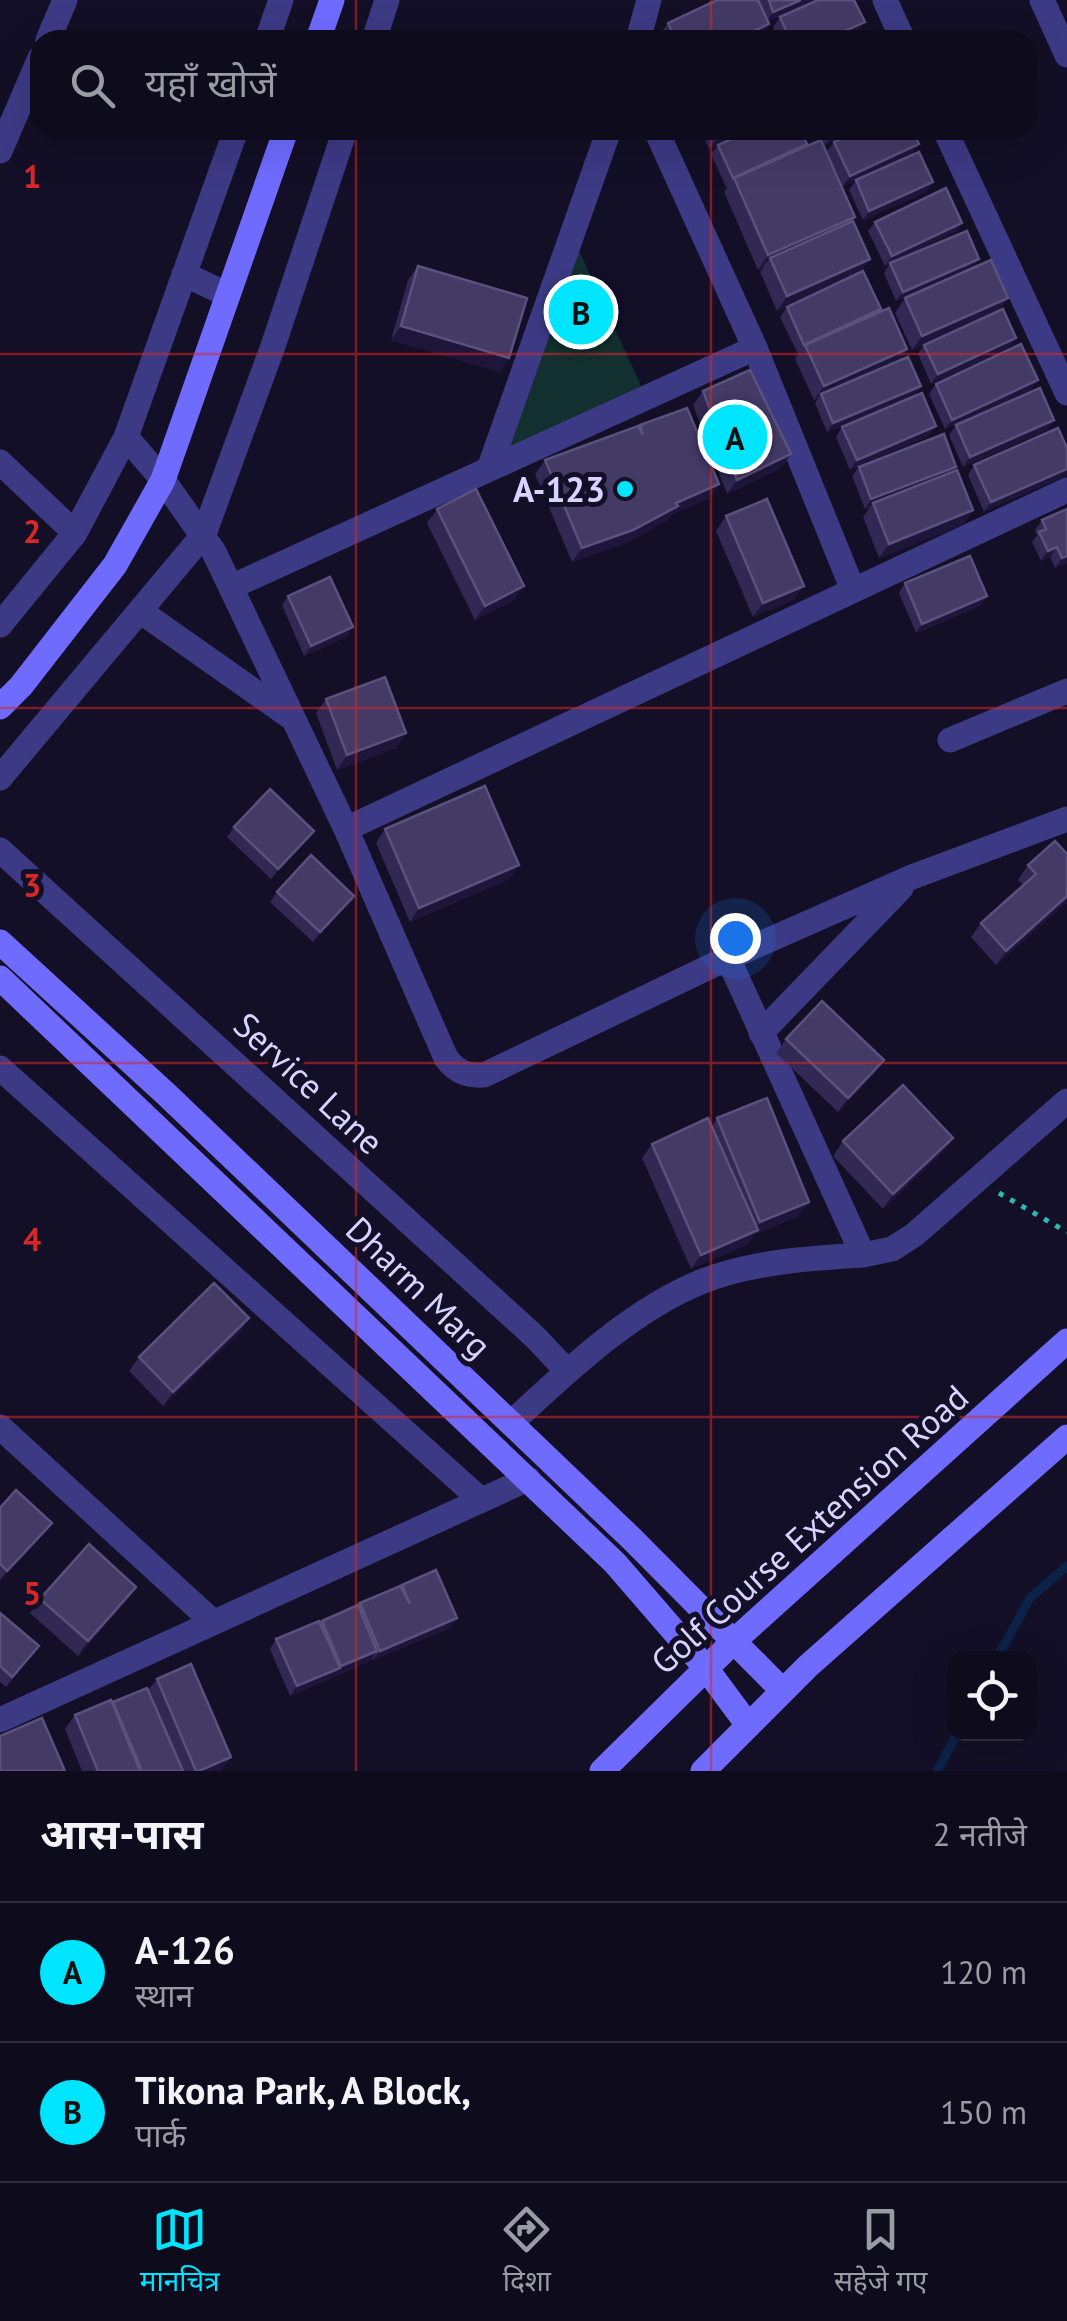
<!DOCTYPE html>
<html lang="hi">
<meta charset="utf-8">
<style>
body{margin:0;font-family:"PT Sans","Noto Sans Devanagari",sans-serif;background:#1c1929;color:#f1f3f6}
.controls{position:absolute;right:30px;bottom:30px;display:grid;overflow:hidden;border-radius:20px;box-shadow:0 10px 40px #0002}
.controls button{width:90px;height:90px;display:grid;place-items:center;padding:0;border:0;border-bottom:2px solid #2e2b3b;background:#0e0b1c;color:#f1f3f6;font:50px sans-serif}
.you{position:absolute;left:735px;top:938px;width:35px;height:35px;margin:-25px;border:8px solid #fff;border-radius:50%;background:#1a73e8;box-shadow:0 0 0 15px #1a73e833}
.badge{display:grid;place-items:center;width:65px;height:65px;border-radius:50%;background:#00e5ff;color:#111;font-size:32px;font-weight:700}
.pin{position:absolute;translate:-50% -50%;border:5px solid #fff;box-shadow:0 2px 10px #0006}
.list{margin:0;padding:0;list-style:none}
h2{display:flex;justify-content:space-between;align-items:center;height:130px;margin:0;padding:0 40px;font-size:42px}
h2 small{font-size:32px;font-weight:400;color:#9b9ba3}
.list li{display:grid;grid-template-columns:65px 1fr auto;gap:30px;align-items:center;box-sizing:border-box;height:140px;padding:0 40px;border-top:2px solid #2e2b3b}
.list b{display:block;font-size:38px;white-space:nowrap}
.list p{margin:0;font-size:32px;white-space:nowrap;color:#9b9ba3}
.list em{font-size:32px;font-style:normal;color:#9b9ba3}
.icon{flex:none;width:55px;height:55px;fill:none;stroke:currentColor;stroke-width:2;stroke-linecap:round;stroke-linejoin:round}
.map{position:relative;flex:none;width:1067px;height:1771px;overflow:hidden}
.search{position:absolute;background:#0e0b1c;box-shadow:0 10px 40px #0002;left:30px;right:30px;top:30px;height:110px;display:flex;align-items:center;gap:25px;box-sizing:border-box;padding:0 35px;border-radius:30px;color:#9b9ba3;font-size:38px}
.sheet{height:410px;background:#0e0b1c}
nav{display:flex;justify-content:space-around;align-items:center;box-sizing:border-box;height:140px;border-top:2px solid #2e2b3b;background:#0e0b1c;font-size:28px;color:#9b9ba3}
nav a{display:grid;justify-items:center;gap:5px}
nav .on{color:#00e5ff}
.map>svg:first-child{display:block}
.green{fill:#12302f}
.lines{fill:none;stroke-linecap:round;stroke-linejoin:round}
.stream{stroke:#0c2248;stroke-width:9}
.path{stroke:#2fb8b0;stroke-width:5;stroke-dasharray:5 8;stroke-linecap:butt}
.street{stroke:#3d3a85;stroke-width:25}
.secondary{stroke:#6f6bff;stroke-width:25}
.wall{fill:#312854}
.shaded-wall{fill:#1d163a}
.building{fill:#433a66;stroke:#5a527e;stroke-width:2.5}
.grid{fill:none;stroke:#d62828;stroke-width:2.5;stroke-opacity:0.55}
.poi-dot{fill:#00e5ff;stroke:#130f26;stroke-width:4}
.labels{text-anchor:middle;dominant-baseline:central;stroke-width:10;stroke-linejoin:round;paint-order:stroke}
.poi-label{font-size:35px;font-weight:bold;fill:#d9d4ff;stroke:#130f26;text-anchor:end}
.street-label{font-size:35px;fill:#d9d4ff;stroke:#130f26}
.grid-label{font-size:32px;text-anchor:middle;font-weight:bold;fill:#d62828;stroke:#130f26;stroke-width:10;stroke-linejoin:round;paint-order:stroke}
</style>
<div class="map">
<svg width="1067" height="1771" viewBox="0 0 1067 1771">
<rect width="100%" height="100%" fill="#130f26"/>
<path class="green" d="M577 246 642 388 503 455Z"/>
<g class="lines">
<path class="stream" d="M997 1658 1030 1598 1067 1566
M937 1771 957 1734"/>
<path class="path" d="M999 1193 1067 1232"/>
<path class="street" d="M885 0 903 40
M1042 0 1067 55
M48 40 65 0
M267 40 281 0
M374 40 387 0
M638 40 649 0
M656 130 755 348 853 590
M945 130 1067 393
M0 151 40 58
M184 274 228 295
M126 437 163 480 214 552 346 829 446 1058C457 1072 466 1076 484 1075L728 958 912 877 1067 819
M0 462 75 533
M489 469 609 130
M231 587 755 348
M140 611 292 718
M0 625 75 533 126 437 236 130
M950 740 1067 691
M0 778 204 534 273 346 345 130
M346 829 1067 490
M0 850 535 1337 567 1371
M728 958 863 1255 892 1249 914 1235 1067 1101
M761 1033 901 888
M0 1068 481 1500
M511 1423C566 1372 632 1309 703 1281 752 1262 811 1258 863 1255
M0 1427 213 1622
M0 1720 528 1479"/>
<path class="secondary" d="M318 40 332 0
M0 707 21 686 115 565 163 480 286 130
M0 942 166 1094 632 1539 783 1691
M0 978 615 1563 705 1667 748 1725
M602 1771 735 1640 1067 1341
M703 1771 808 1666 1067 1437"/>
</g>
<path class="wall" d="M717 0H817L768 21 769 24 760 36 766 40H660L658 37 668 23Z
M780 17 858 32 840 40H779L773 27Z
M701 130H800L807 144 805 147 855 217 852 221 862 271 881 309 878 313 907 349 899 361 921 386 914 396 827 432 815 403 818 398 814 400 795 359 798 354 780 317 787 307 811 295 777 311 760 272 763 267 758 270 724 192 728 186 726 187 711 154 718 145 709 149Z
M818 130H857L825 145Z
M834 142 912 154 843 186 827 151Z
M856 180 933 182 926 192 863 220 849 190Z
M875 222 962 223 955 232 894 261 972 269 1008 298 999 310 1016 338 1009 348 931 384 918 354 924 345 912 350 895 313 905 298 958 275 896 301 884 273 890 263 885 266 868 231Z
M418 266 500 372 391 340 408 280Z
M1038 380 1031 390 945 429 929 394 936 384Z
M703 391 791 454 781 468 727 494 693 405Z
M1054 420 1047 430 963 467 949 435 956 425Z
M640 425 719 484 709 498 672 514 668 520 624 544 572 562 535 474 545 460 639 427Z
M842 427 929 436 850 470 836 437Z
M1058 428 984 512 968 475 974 465Z
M859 467 953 471 973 510 963 525 879 558 863 517 870 507 865 509 852 476Z
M437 509 514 600 475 620 427 523Z
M726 516 794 600 753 617 716 531Z
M1042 520 1067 563 1055 568 1050 557 1041 561 1032 542 1037 535 1035 530Z
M905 583 987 596 980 606 916 633 899 593Z
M288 596 353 627 346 637 304 656 282 605Z
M326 699 406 733 396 748 337 770 316 713Z
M234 827 307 840 271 879 227 837Z
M385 829 519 865 509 879 410 922 376 843Z
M1028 865 1067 902 996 965 971 937 981 923 1023 885 1018 880Z
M277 892 347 905 313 942 270 902Z
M786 1039 884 1060 874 1074 838 1112 776 1053Z
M717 1118 799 1216 755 1234 748 1244 691 1269 642 1158 652 1144 712 1126Z
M953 1138 943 1152 883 1209 833 1156 843 1141Z
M249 1318 239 1333 163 1406 129 1371 139 1357Z
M0 1508 52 1523 45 1533 0 1580Z
M402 1585 457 1618 450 1628 373 1660 372 1658 371 1660 290 1696 270 1649 276 1639 320 1623 322 1621 358 1606 360 1603Z
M40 1599 126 1601 78 1656 30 1613Z
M0 1613 32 1656 6 1687 0 1682Z
M157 1679 221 1771H82L65 1729 75 1715 148 1690Z"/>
<path class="shaded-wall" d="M801 0H817L767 21 773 12Z
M865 22 858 32 840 40H825Z
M769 24 759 38 755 40H734Z
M737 130H752L709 149 716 139Z
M843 130H857L825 145 832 135Z
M919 144 912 154 843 186 850 176Z
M933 182 926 192 863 220 869 211Z
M855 217 845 231 770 258 763 267 758 270 768 255Z
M962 223 955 232 885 266 892 256Z
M870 259 860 274 777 311 787 296Z
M979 259 972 269 896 301 903 292Z
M1008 298 998 312 912 350 922 336Z
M401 326 509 358 500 372 391 340Z
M1016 338 1009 348 931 384 938 374Z
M907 349 897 363 821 394 818 398 814 400 824 386Z
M1038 380 1031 390 945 429 952 420Z
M921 386 914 396 827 432 833 423Z
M1054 420 1047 430 963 467 970 457Z
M936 426 929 436 850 470 857 460Z
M791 454 781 468 727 494 737 480Z
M956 467 950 476 873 503 870 507 865 509 871 499Z
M1067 469V476L984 512 991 502Z
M719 484 709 498 672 514 668 520 624 544 572 562 582 548Z
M973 510 963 525 879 558 889 544Z
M1057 547 1050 557 1041 561 1048 551Z
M1067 556V563L1055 568 1062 558Z
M524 586 514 600 475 620 485 606Z
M804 586 794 600 753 617 763 603Z
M987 596 980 606 916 633 922 624Z
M353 627 346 637 304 656 311 646Z
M406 733 396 748 337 770 347 755Z
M314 831 307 840 271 879 278 869Z
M519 865 509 879 410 922 419 908Z
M354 896 347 905 313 942 320 932Z
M1067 896V902L996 965 1006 951Z
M884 1060 874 1074 838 1112 848 1098Z
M953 1138 943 1152 883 1209 893 1194Z
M809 1202 799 1216 755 1234 748 1244 691 1269 701 1255 752 1232 760 1222Z
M249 1318 239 1333 163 1406 173 1392Z
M52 1523 45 1533 0 1580 7 1571Z
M136 1587 126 1601 78 1656 88 1641Z
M457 1618 450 1628 373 1660 380 1651Z
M377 1651 371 1660 334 1676 341 1666Z
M340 1668 333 1678 290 1696 297 1686Z
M231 1757 221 1771H199Z"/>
<path class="building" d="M717 0H758L769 24 734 40H676L668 23Z
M769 0H801L773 12Z
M818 0H854L865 22 825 40H790L780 17Z
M867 31 871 40H845Z
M764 35 766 40H753Z
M712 130H737L716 139Z
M751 130H800L807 144 733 178 718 145Z
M830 130H843L832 135Z
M859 130H912L919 144 850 176 834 142Z
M821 140 855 217 768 255 734 178Z
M919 152 933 182 869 211 856 180Z
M946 188 962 223 892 256 875 222Z
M853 221 870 259 787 296 770 258Z
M967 231 979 259 903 292 890 263Z
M991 260 1008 298 922 336 905 298Z
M418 266 527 298 509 358 401 326Z
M863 271 881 309 804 345 787 307Z
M889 308 907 349 824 386 805 345Z
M1003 309 1016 338 938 374 924 345Z
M1021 344 1038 380 952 420 936 384Z
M908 357 921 386 833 423 821 394Z
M750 370 791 454 737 480 703 391Z
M1040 388 1054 420 970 457 956 425Z
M922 393 936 426 857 460 842 427Z
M687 408 719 484 676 503 678 506 633 530 582 548 545 460 638 426 643 435 640 425Z
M1058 428 1067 448V469L991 502 974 465Z
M944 434 956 467 871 499 859 467Z
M957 470 973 510 889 544 873 503Z
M476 489 524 586 485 606 437 509Z
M767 499 804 586 763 603 726 516Z
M1067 509V556L1062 558 1057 547 1048 551 1039 532 1046 529 1042 520Z
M970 556 987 596 922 624 905 583Z
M330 577 353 627 311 646 288 596Z
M385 677 406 733 347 755 326 699Z
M485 786 519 865 419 908 385 829Z
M270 789 314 831 278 869 234 827Z
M1055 841 1067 854V896L1006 951 981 923 1036 874 1028 865Z
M311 855 354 896 320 932 277 892Z
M822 1001 884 1060 848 1098 786 1039Z
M903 1085 953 1138 893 1194 843 1141Z
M767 1098 809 1202 760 1222 717 1118Z
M708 1118 758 1230 701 1255 652 1144Z
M214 1283 249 1318 173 1392 139 1357Z
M16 1490 52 1523 7 1571 0 1564V1508Z
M89 1544 136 1587 88 1641 40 1599Z
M436 1570 457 1618 380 1651 360 1603 400 1586 410 1604 402 1585Z
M358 1605 377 1651 341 1666 322 1621Z
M0 1613 39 1646 12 1677 0 1666Z
M319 1621 340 1668 297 1686 276 1639Z
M191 1664 231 1757 199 1771H196L157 1679Z
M147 1688 183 1771H142L113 1702Z
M111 1700 140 1771H98L75 1715Z
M42 1718 65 1771H0V1736Z"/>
<path class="grid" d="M356 0V40M711 0V40M356 130V1771M711 130V1771M0 354H1067M0 708H1067M0 1063H1067M0 1417H1067"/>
<circle class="poi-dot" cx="625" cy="489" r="10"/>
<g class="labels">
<g class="poi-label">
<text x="605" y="489">A-123</text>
</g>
<g class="street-label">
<text transform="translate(309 1083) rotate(43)">Service Lane</text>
<text transform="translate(419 1287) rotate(44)">Dharm Marg</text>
<text transform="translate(809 1529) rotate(-42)">Golf Course Extension Road</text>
</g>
</g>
<g class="grid-label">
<text x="32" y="188">1</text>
<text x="32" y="543">2</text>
<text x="32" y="897">3</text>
<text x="32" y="1251">4</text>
<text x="32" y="1605">5</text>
</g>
</svg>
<div class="controls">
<button><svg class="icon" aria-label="locate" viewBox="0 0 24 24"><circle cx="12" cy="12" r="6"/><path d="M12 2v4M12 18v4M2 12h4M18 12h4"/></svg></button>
</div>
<div class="you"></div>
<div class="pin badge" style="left:735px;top:437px">A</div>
<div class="pin badge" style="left:581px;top:312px">B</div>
<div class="search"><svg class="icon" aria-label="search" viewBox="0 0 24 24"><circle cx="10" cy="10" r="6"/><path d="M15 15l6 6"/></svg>यहाँ खोजें</div>
</div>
<section class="sheet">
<h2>आस-पास<small>2 नतीजे</small></h2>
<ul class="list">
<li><span class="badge">A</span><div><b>A-126</b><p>स्थान</p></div><em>120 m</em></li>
<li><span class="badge">B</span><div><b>Tikona Park, A Block,</b><p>पार्क</p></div><em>150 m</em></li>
</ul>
</section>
<nav>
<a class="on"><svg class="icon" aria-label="map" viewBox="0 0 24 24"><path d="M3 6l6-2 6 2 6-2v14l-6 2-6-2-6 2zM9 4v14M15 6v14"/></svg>मानचित्र</a>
<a><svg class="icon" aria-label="directions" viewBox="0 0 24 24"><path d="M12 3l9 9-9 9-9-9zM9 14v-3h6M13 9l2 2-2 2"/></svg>दिशा</a>
<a><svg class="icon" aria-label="saved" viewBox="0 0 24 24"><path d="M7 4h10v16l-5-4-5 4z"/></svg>सहेजे गए</a>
</nav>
